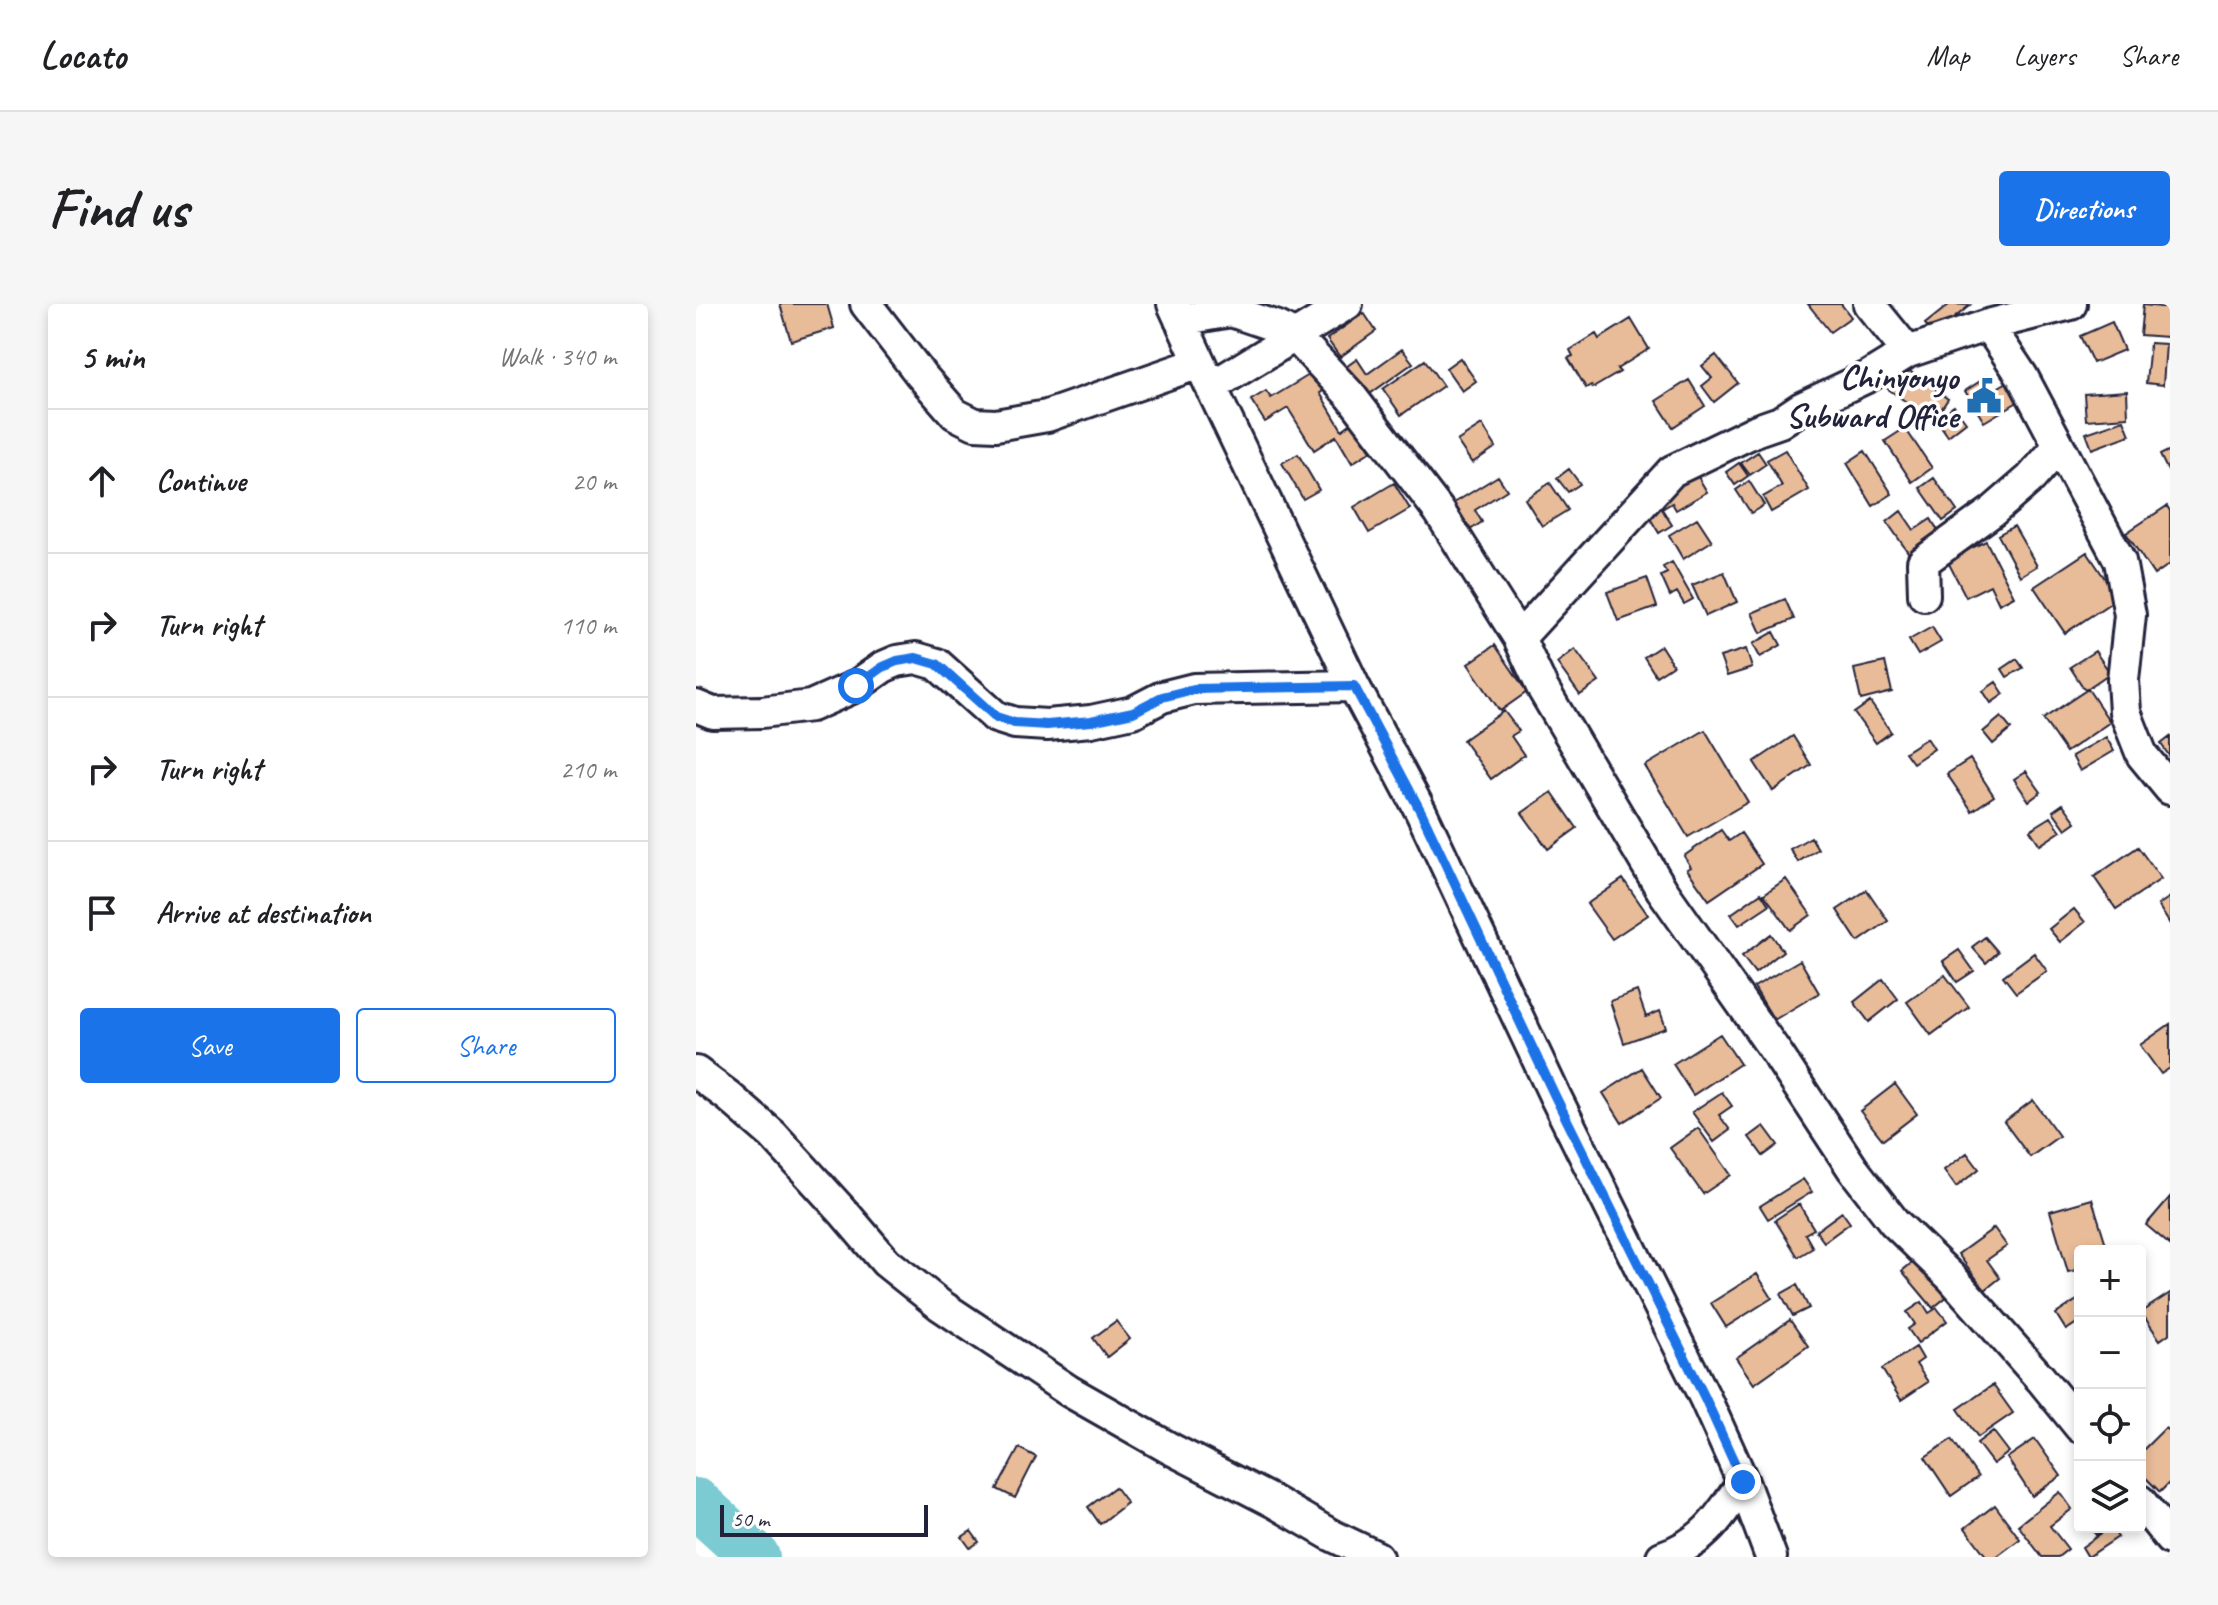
<!DOCTYPE html>
<meta charset="utf-8">
<style>
body{margin:0;font-family:Caveat,sans-serif;background:#f6f6f6;color:#202124}
.controls{position:absolute;right:24px;bottom:24px;display:grid;overflow:hidden;border-radius:8px;box-shadow:0 4px 12px #0003}
.controls button{width:72px;height:72px;display:grid;place-items:center;padding:0;border:0;border-bottom:2px solid #e0e0e0;background:#fff;color:#202124;font:40px sans-serif}
.scale{position:absolute;left:24px;bottom:20px;width:208px;box-sizing:border-box;padding-left:8px;border:4px solid #22223b;border-top:0;font-size:22px;line-height:28px;white-space:nowrap;color:#22223b;-webkit-text-stroke:6px #fff;paint-order:stroke}
.stop{position:absolute;width:24px;height:24px;margin:-18px;border:6px solid #1a73e8;border-radius:50%;background:#fff}
.stop.end{background:#1a73e8;border-color:#fff;box-shadow:0 2px 8px #0008}
.list{margin:0;padding:0;list-style:none}
h2{display:flex;justify-content:space-between;align-items:center;height:104px;margin:0;padding:0 32px;font-size:34px}
h2 small{font-size:26px;font-weight:400;color:#757577}
.list li{display:grid;grid-template-columns:52px 1fr auto;gap:24px;align-items:center;box-sizing:border-box;height:144px;padding:0 32px;border-top:2px solid #e0e0e0}
.list b{display:block;font-size:30px;white-space:nowrap}
.list em{font-size:26px;font-style:normal;color:#757577}
.actions{display:flex;gap:16px;padding:24px 32px}
.actions a{flex:1;padding:18px 0;border:2px solid #1a73e8;border-radius:8px;text-align:center;font-size:28px;color:#1a73e8}
.actions .main{background:#1a73e8;color:#fff}
.icon{flex:none;width:44px;height:44px;fill:none;stroke:currentColor;stroke-width:2;stroke-linecap:round;stroke-linejoin:round}
.map{position:relative;flex:none;width:1474px;height:1253px;overflow:hidden;border-radius:8px}
header{display:flex;align-items:center;gap:48px;box-sizing:border-box;height:112px;padding:0 40px;background:#fff;border-bottom:2px solid #e0e0e0}
header strong{font-size:38px}
nav{display:flex;gap:44px;margin-inline-start:auto;font-size:28px}
.intro{display:flex;align-items:center;justify-content:space-between;box-sizing:border-box;height:192px;padding:0 48px}
h1{margin:0;font-size:56px}
.button{padding:20px 36px;border-radius:8px;background:#1a73e8;color:#fff;font-size:28px;font-weight:700}
main{display:flex;gap:48px;padding:0 48px}
aside{flex:1;background:#fff;border-radius:8px;box-shadow:0 4px 12px #0003}
.map>svg:first-child{display:block}
.lines{fill:none;stroke-linecap:round;stroke-linejoin:round}
.river{stroke:#7bcbd3;stroke-width:50}
.building{fill:#e9bc99;stroke:#22223b;stroke-width:2}
.minor-casing{stroke:#22223b;stroke-width:36}
.minor{stroke:#fff;stroke-width:30}
.route{stroke:#1a73e8;stroke-width:10}
.labels{text-anchor:middle;dominant-baseline:central;stroke-width:7;stroke-linejoin:round;paint-order:stroke}
.poi-label{font-size:34px;font-weight:bold;fill:#22223b;stroke:#fff;text-anchor:end}
</style>
<header>
<strong>Locato</strong>
<nav><a>Map</a><a>Layers</a><a>Share</a></nav>
</header>
<div class="intro"><h1>Find us</h1><a class="button">Directions</a></div>
<main>
<aside>
<h2>5 min<small>Walk · 340 m</small></h2>
<ul class="list">
<li><svg class="icon" aria-label="ahead" viewBox="0 0 24 24"><path d="M12 20V5M6 11l6-6 6 6"/></svg><div><b>Continue</b></div><em>20 m</em></li>
<li><svg class="icon" aria-label="right" viewBox="0 0 24 24"><path d="M7 20v-9h11M14 6l5 5-5 5"/></svg><div><b>Turn right</b></div><em>110 m</em></li>
<li><svg class="icon" aria-label="right" viewBox="0 0 24 24"><path d="M7 20v-9h11M14 6l5 5-5 5"/></svg><div><b>Turn right</b></div><em>210 m</em></li>
<li><svg class="icon" aria-label="arrive" viewBox="0 0 24 24"><path d="M6 21V4h12l-3 4 3 4H6"/></svg><div><b>Arrive at destination</b></div></li>
</ul>
<div class="actions"><a class="main">Save</a><a>Share</a></div>
</aside>
<div class="map">
<svg width="1474" height="1253" viewBox="0 0 1474 1253">
<rect width="100%" height="100%" fill="#fff"/>
<filter id="ink" filterUnits="userSpaceOnUse"><feTurbulence type="fractalNoise" baseFrequency=".0125" numOctaves="2"/><feDisplacementMap in="SourceGraphic" scale="16" xChannelSelector="R" yChannelSelector="G"/><feConvolveMatrix kernelMatrix="1 2 1 2 8 2 1 2 1" color-interpolation-filters="sRGB"/></filter>
<g filter="url(#ink)">
<g class="lines">
<path class="river" d="M0 1199 59 1253"/>
</g>
<path class="building" d="M84 0H131L138 24 95 37Z
M1112 0H1145L1155 13 1134 28Z
M1254 0 1274 1 1238 31 1229 20Z
M1447 1 1474 4 1471 33 1444 31Z
M668 9 680 27 644 53 631 35Z
M935 15 953 45 921 65 924 68 897 84 895 81 890 84 872 54 877 52 874 46 900 30 903 35Z
M1416 18 1428 46 1397 59 1384 32Z
M1454 39 1470 40 1467 81 1450 79Z
M706 45 717 59 664 97 643 68 661 55 671 70Z
M1020 51 1042 79 1018 98 1006 82 1016 74 1006 62Z
M764 54 780 77 766 87 750 64Z
M729 56 747 82 705 111 687 85Z
M1204 60 1252 95 1237 117 1188 82Z
M618 68 629 86 624 89 646 126 657 118 675 147 656 159 640 132 618 146 592 104 569 118 555 96 570 87 575 94Z
M993 76 1009 102 977 123 960 97Z
M1286 76 1294 88 1313 77 1325 96 1288 118 1269 87Z
M1431 87 1432 113 1390 116 1388 90Z
M1258 102 1270 118 1252 132 1240 115Z
M1428 116 1434 131 1396 145 1390 129Z
M786 121 800 143 776 159 761 137Z
M1209 124 1236 164 1216 178 1189 137Z
M1089 146 1113 186 1075 208 1067 193 1086 182 1071 156Z
M1474 146V171L1464 151Z
M1169 147 1196 190 1177 202 1151 159Z
M1062 148 1070 160 1054 171 1045 159Z
M602 150 623 186 607 195 586 159Z
M1043 159 1052 172 1039 181 1030 168Z
M873 165 884 180 872 188 861 174Z
M1001 171 1011 188 980 206 976 199 966 205 976 221 963 229 952 211 942 207Z
M802 172 811 186 779 206 786 218 774 226 758 199Z
M1238 174 1261 207 1247 217 1224 184Z
M1053 177 1068 201 1055 209 1040 186Z
M698 179 714 205 673 229 658 203Z
M854 179 872 206 846 222 829 195Z
M1471 202 1474 207V260L1458 271 1430 229Z
M1205 207 1218 226 1235 215 1244 230 1214 251 1191 218Z
M1001 214 1016 237 987 255 973 231Z
M1318 222 1341 262 1324 272 1302 231Z
M1290 237 1318 292 1303 300 1294 281 1270 293 1251 256Z
M1391 248 1422 294 1369 329 1338 283Z
M976 258 997 295 988 300 981 288 974 292 965 272 971 269 967 263Z
M1028 268 1041 298 1010 312 996 281Z
M951 274 961 303 922 317 911 288Z
M1089 295 1098 315 1065 329 1056 309Z
M1236 323 1245 338 1222 351 1213 336Z
M1078 328 1085 341 1064 353 1057 340Z
M799 341 831 388 804 407 772 360Z
M965 342 977 361 960 372 948 353Z
M879 345 903 378 884 391 861 359Z
M1050 345 1056 364 1031 372 1024 353Z
M1399 347 1414 369 1389 386 1374 363Z
M1321 355 1327 364 1311 373 1306 365Z
M1189 358 1196 388 1165 396 1158 365Z
M1300 378 1308 390 1295 399 1287 387Z
M1392 385 1414 418 1370 448 1347 415Z
M1174 398 1195 428 1180 439 1158 409Z
M808 407 823 427 815 432 828 451 795 475 767 436Z
M1305 413 1315 425 1297 440 1287 428Z
M1009 426 1052 498 992 533 949 462Z
M1097 432 1115 461 1077 487 1058 458Z
M1410 433 1418 447 1384 467 1376 452Z
M1474 433V453L1465 440Z
M1231 434 1238 445 1217 459 1209 448Z
M1274 455 1298 492 1276 507 1251 470Z
M1330 467 1345 488 1333 497 1318 475Z
M856 488 881 524 852 545 826 509Z
M1367 500 1380 518 1370 525 1357 507Z
M1355 513 1365 527 1344 541 1334 526Z
M1025 526 1033 537 1045 529 1066 560 1013 596 991 565 995 563 988 552Z
M1115 533 1122 545 1102 558 1094 545Z
M1442 543 1465 575 1420 605 1398 573Z
M927 575 952 611 916 635 891 600Z
M1090 575 1115 611 1094 626 1068 590Z
M1171 586 1192 617 1162 638 1141 606Z
M1065 589 1073 601 1043 621 1035 610Z
M1474 593V620L1462 601Z
M1378 605 1389 618 1364 638 1353 625Z
M1075 630 1087 647 1059 669 1046 652Z
M1289 633 1302 648 1290 659 1276 643Z
M1263 646 1278 667 1261 678 1247 657Z
M1338 649 1351 667 1320 689 1307 672Z
M1104 656 1123 689 1078 716 1058 683Z
M1249 671 1273 703 1235 731 1211 698Z
M1187 675 1202 695 1173 718 1158 698Z
M941 687 950 713 964 707 970 724 928 739 914 697Z
M1474 720V764L1465 770 1444 741Z
M1024 730 1044 760 997 791 977 760Z
M946 764 965 794 926 819 907 789Z
M1199 780 1221 810 1187 836 1164 807Z
M1026 788 1036 802 1023 811 1034 826 1018 838 996 808Z
M1337 796 1363 832 1334 853 1308 818Z
M1068 822 1082 841 1067 852 1053 833Z
M1002 824 1035 871 1007 890 974 844Z
M1271 849 1283 865 1260 883 1248 866Z
M1107 875 1116 888 1072 915 1064 902Z
M1474 893V941L1450 921Z
M1396 895 1412 947H1384V965L1372 968 1354 907Z
M1103 900 1118 925 1109 930 1117 944 1102 953 1079 916Z
M1146 908 1154 919 1128 938 1120 927Z
M1298 924 1311 942 1291 956 1304 974 1289 986 1262 950Z
M1223 953 1254 990 1237 1004 1206 967Z
M1061 970 1076 994 1030 1023 1015 999Z
M1101 981 1113 1004 1097 1012 1085 990Z
M1474 989V1029L1464 1036 1445 1008Z
M1384 994V1017L1370 1026 1360 1010Z
M1226 998 1233 1009 1241 1004 1251 1017 1222 1039 1212 1025 1219 1020 1211 1008Z
M1094 1016 1112 1042 1058 1080 1040 1054Z
M420 1017 434 1035 411 1053 397 1034Z
M1220 1043 1227 1055 1220 1060 1232 1078 1205 1096 1186 1065Z
M1297 1081 1317 1109 1282 1133 1262 1105Z
M1469 1124 1474 1128V1178L1464 1188 1444 1168V1149Z
M1297 1127 1313 1148 1297 1160 1281 1139Z
M1256 1135 1282 1173 1255 1192 1229 1153Z
M1339 1135 1365 1172 1336 1192 1311 1154Z
M323 1144 340 1153 319 1194 301 1185Z
M419 1183 431 1199 404 1220 392 1203Z
M1364 1188 1376 1205 1354 1222 1372 1245 1362 1253H1346L1322 1221Z
M1299 1201 1324 1235 1300 1253H1291L1269 1224Z
M1394 1223H1410L1400 1231Z
M1414 1223 1422 1233 1392 1253 1386 1243Z
M275 1227 283 1238 274 1244 266 1233Z"/>
<g class="lines">
<g class="minor-casing">
<path id="minor" d="M170 0 225 71 259 110 279 120 300 121 351 112 503 59
M477 0 515 83 658 382 725 508 859 792 1009 1094 1047 1178 1075 1253
M1173 0 1212 48
M484 16 535 7 582 23 599 32 655 92 743 207 823 334 847 385 966 586 1082 751 1157 865 1198 918 1256 974 1345 1075 1384 1123
M1292 21 1326 72 1424 257 1434 311 1427 376 1429 408 1446 451 1474 485
M515 83 651 0
M1228 291 1227 258 1297 207 1335 174 1363 142
M823 334 976 167 1061 126 1084 118 1105 104 1173 72 1212 48 1292 21 1375 0
M0 402 17 409 66 408 115 402 160 382 187 363 201 357 220 354 241 360 300 413 319 419 351 421 395 417 437 408 466 393 498 385 658 382
M0 768 32 792 77 831 149 910 190 958 244 1001 373 1087 475 1145 578 1198 635 1231 681 1253
M1444 1197 1474 1235
M966 1253C1009 1238 1023 1214 1047 1178"/>
</g>
<use href="#minor" class="minor"/>
</g>
</g>
<g class="lines" filter="url(#ink)">
<path class="route" d="M160 382 187 363 201 357 220 354 241 360 300 413 319 419 351 421 395 417 437 408 466 393 498 385 658 382 725 508 859 792 1009 1094 1047 1178"/>
</g>
<defs>
<g id="civic-bare" transform="scale(2.76)"><path d="M-.6-6.5H3V-4.5H.6V-3L4-1V1h2V6H-6V1h2V-1L-.6-3ZM-1.2 2.5V6h2.4V2.5Z" fill="#1f6fb2" stroke="#fff" stroke-width="2.5" paint-order="stroke"/></g>
</defs>
<g fill-rule="evenodd">
<use href="#civic-bare" x="1288" y="92"/>
</g>
<g class="labels">
<g class="poi-label">
<text x="1262" y="72">Chinyonyo<tspan x="1262" dy="39">Subward Office</tspan></text>
</g>
</g>
</svg>
<div class="controls">
<button>+</button>
<button>−</button>
<button><svg class="icon" aria-label="locate" viewBox="0 0 24 24"><circle cx="12" cy="12" r="6"/><path d="M12 2v4M12 18v4M2 12h4M18 12h4"/></svg></button>
<button><svg class="icon" aria-label="layers" viewBox="0 0 24 24"><path d="M12 4l9 5-9 5-9-5zM3 14l9 5 9-5"/></svg></button>
</div>
<div class="scale">50 m</div>
<div class="stop" style="left:160px;top:382px"></div>
<div class="stop end" style="left:1047px;top:1178px"></div>
</div>
</main>
